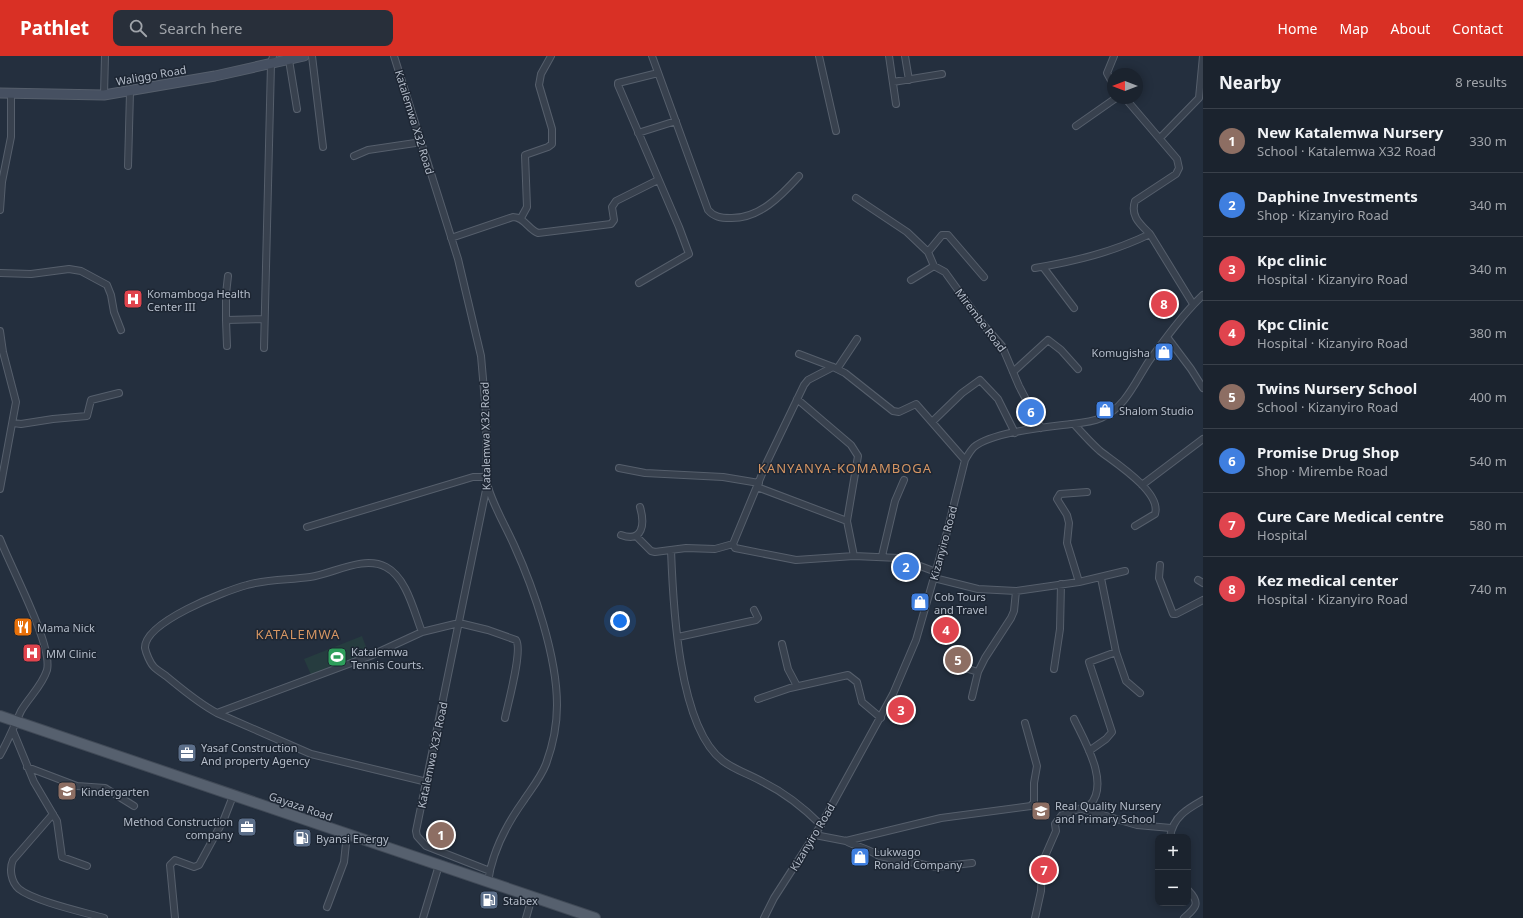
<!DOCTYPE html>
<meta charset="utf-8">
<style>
body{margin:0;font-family:"Noto Sans",sans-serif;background:#282f3a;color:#f1f3f6}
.controls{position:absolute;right:12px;bottom:12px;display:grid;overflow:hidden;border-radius:8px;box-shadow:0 2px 10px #0003}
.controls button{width:36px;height:36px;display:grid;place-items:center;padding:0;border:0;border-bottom:1px solid #39404a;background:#1b232e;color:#f1f3f6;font:20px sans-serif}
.compass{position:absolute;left:1107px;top:12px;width:36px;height:36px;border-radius:50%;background:#1b232e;box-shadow:0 2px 10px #0003;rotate:270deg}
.you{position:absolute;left:620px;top:565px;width:14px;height:14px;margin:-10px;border:3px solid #fff;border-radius:50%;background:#1a73e8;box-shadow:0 0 0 6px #1a73e833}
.badge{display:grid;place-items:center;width:26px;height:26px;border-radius:50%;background:#d93025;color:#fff;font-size:13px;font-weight:700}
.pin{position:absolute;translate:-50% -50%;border:2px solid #fff;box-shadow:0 1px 4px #0006}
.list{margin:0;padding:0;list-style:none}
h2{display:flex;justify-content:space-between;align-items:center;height:52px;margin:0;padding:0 16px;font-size:17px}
h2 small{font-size:13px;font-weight:400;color:#a0a4aa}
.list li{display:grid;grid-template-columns:26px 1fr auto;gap:12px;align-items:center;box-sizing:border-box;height:64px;padding:0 16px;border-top:1px solid #39404a}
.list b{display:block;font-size:15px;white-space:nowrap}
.list p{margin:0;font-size:13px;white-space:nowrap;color:#a0a4aa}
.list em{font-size:13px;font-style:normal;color:#a0a4aa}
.icon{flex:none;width:22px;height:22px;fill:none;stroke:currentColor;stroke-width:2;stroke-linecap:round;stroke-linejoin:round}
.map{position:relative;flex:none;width:1203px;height:862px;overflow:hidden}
header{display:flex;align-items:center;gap:24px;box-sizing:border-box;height:56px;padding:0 20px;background:#d93025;color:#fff}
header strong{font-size:19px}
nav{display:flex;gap:22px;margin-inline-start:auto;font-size:14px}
.search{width:280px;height:36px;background:#282f3a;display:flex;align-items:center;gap:10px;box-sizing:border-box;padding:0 14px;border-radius:8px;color:#a0a4aa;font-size:15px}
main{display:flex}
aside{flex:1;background:#1b232e}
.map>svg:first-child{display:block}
.green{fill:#263c3f}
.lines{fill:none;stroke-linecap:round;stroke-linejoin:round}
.street-casing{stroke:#565f6c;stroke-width:8}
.secondary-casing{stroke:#565f6c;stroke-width:11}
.primary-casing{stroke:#414a57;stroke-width:12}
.street{stroke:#38414e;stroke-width:6}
.secondary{stroke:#465061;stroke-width:9}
.primary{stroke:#56606e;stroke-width:10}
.labels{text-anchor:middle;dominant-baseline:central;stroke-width:3;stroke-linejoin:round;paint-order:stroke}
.street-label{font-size:11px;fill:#b4bcc9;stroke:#1d2633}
.poi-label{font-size:11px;fill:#b4bcc9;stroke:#1d2633;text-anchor:start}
.quarter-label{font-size:13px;letter-spacing:1px;fill:#d59563;stroke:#1d2633}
</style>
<header>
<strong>Pathlet</strong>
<div class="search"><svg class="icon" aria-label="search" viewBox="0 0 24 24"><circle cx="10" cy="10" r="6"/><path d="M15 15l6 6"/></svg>Search here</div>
<nav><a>Home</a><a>Map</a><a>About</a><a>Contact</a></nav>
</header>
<main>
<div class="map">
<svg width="1203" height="862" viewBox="0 0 1203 862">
<rect width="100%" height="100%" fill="#242f3e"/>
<path class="green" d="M362 580 369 599 312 621 304 603Z"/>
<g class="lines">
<g class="street-casing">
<path id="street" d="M312 0 323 91
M394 0 458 203 481 300 486 357 487 429 416 775 417 780 426 790 490 815
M652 0 708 154C714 161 721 162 730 162 759 163 781 140 799 120
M819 0 836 75
M889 0 896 48
M905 0 909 24
M289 4 297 53
M893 26 942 18
M1113 28 1107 17 1114 0
M104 39 105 0
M1125 42 1177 103 1179 112 1176 118 1135 145C1130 160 1140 168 1150 178
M1076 70 1116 42
M638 77 676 65
M1160 82 1199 42 1203 0
M354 100 368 94 422 86
M128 110 130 36
M856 142 907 176 928 196
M0 154 2 126 11 81V37
M521 162 527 151 525 99 548 91 552 88V73L539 29 541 18 551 0
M451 182 513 161C524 161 528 173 538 177L611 168 614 164 612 151 616 145 658 124
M934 210 928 196 942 179H948L984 221
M1043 211 1074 252
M1035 212C1076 205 1113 196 1150 178L1193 248
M0 217 31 218 69 213 81 215 107 229 111 239 114 256 121 274
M228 220 226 238V264L264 263
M911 224 934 210 945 216 981 266 1002 290 1019 330 1041 372
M639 227 689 198 679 171 618 29V27L658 17
M226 264 227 290
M0 275 3 296 16 346 0 433
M1167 281 1191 313 1203 332
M264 292 271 8 273 0
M799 298 833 311 845 317 893 355 899 356 916 348 965 404
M837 313 857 283
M1013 316 1048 284 1061 294 1078 313
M797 343 851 389 858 400 847 465 854 500
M932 366 962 337 980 324 998 343 1015 377
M13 367 21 368 53 363 87 360 91 344 119 337
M1074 368C1082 377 1090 386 1100 395 1114 406 1162 436 1155 458L1135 470
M619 412 645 417 723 421 759 427
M1142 429 1203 383
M488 431C494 451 505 469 514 489 534 533 557 600 557 649 557 669 553 689 546 708 541 721 532 732 524 744 506 769 492 796 488 826
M757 431 847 465
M307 471 473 421H487
M621 479C643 487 645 468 640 451
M636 480 651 495 655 496 686 492 715 493 733 488
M0 483C10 510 53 589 47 614 42 630 29 641 21 655 14 670 8 685 0 699
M733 488 735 492 796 504 854 500 899 502 936 516
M733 488 767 406 804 329 808 324 833 311
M671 494C673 547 678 671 723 705 735 714 749 718 763 726 785 737 803 751 821 769
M882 500 895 445 904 424
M1160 509 1159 522 1173 558H1176L1203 544
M934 522 978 533 1016 535 1079 526 1125 515
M1101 522 1116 596 1126 625 1140 637
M1198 524 1203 527
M1079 526 1067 487 1069 467 1067 459 1057 443 1060 438 1087 436
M422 576C414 556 407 522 386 511 363 499 333 518 310 521 289 524 267 523 247 529 225 535 144 566 145 592 146 597 150 607 154 611 157 614 162 617 166 620 182 633 198 647 217 657L370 600 422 576 459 567 488 574 516 584C523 594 508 647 505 662
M678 581 756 564 758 562 754 554
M782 588 788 613 797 630
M949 607 978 616
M1054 613 1060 573 1061 528
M972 641 978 616 985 602 1011 562 1014 555 1016 535
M758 643 790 632 848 619 857 626 862 646 881 662
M217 657 311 698 427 726
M13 675 34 726 57 765 62 801 87 810
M1089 695 1106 683 1112 676 1089 606 1116 596
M27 711 77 730 105 732 134 750
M1082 753 1137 769 1171 772
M53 758 13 804C9 813 11 826 19 833 34 845 83 856 104 862
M815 779 846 785 941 762 1031 750 1034 746V727L1037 710 1025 667
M1170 781C1173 761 1187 753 1203 744
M846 785C857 791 870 793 879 800L936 811 972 807
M327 851 344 806 347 778
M175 862 170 809 175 804 194 811 199 809 224 763 233 740
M423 862 439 809
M526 862 532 841
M764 862 774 842 821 769 893 638 916 584 947 476 965 404C968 399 970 395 974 391 992 376 1047 371 1071 368 1081 367 1092 366 1101 362 1126 351 1135 326 1149 305 1165 283 1183 258 1203 239
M1035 862 1041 835 1042 807 1056 775 1055 768 1062 759 1090 749C1110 727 1085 686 1074 663
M1184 862C1196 852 1201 847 1188 834"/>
</g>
<g class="secondary-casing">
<path id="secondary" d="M0 37 104 39 215 20 304 0"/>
</g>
<g class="primary-casing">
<path id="primary" d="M0 660 595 862"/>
</g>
<use href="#street" class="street"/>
<use href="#secondary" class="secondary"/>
<use href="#primary" class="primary"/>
</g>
<defs>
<g id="hospital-square" transform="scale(1)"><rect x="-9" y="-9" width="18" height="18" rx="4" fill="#e0444e" stroke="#1d2633"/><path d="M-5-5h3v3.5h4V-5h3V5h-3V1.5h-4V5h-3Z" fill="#fff"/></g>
<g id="shop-square" transform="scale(1)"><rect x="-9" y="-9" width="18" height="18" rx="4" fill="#3f7fe0" stroke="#1d2633"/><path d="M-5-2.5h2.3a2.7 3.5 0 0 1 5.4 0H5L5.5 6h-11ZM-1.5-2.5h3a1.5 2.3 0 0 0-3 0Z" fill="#fff"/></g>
<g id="restaurant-square" transform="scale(1)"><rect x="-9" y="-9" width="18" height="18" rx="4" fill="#e8710a" stroke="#1d2633"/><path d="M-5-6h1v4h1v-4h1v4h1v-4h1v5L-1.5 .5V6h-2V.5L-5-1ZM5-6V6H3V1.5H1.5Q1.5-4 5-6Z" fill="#fff"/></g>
<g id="stadium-square" transform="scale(1)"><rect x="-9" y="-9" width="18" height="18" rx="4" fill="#2e9e5b" stroke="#1d2633"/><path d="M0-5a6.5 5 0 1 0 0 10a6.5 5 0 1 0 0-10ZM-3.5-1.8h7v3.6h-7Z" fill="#fff"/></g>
<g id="office-square" transform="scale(1)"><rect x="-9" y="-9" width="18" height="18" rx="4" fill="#5c6f8a" stroke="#1d2633"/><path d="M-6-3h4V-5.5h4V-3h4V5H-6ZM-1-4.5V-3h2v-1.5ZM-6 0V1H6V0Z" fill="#fff"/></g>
<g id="school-square" transform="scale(1)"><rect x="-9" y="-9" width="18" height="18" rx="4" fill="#8d6e63" stroke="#1d2633"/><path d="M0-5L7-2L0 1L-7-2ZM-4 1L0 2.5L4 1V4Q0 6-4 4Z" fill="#fff"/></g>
<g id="fuel-square" transform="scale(1)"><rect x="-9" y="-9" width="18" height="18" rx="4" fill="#5c6f8a" stroke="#1d2633"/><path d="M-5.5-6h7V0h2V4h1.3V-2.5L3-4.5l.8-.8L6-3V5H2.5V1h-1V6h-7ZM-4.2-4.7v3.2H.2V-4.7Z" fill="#fff"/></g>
</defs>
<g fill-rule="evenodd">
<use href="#hospital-square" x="133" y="243"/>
<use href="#shop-square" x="1164" y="296"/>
<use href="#shop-square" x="1105" y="354"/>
<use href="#shop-square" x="920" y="546"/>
<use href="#restaurant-square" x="23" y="571"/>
<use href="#hospital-square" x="32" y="597"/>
<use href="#stadium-square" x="337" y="601"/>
<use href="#office-square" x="187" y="697"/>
<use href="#school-square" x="67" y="735"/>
<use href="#school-square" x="1041" y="755"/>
<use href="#office-square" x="247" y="771"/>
<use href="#fuel-square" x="302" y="782"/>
<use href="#shop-square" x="860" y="801"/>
<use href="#fuel-square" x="489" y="844"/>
</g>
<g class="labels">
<g class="street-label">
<text transform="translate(151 19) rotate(-10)">Waliggo Road</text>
<text transform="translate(415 66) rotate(73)">Katalemwa X32 Road</text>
<text transform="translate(981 264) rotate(53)">Mirembe Road</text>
<text transform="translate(485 380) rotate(-91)">Katalemwa X32 Road</text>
<text transform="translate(943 487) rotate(-75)">Kizanyiro Road</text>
<text transform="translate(432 699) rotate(-78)">Katalemwa X32 Road</text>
<text transform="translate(301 750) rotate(19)">Gayaza Road</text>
<text transform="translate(812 781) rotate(-59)">Kizanyiro Road</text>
</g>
<g class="poi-label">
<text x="147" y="237">Komamboga Health<tspan x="147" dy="13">Center III</tspan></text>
<text x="1150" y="296" text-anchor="end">Komugisha</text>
<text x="1119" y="354">Shalom Studio</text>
<text x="934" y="540">Cob Tours<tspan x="934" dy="13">and Travel</tspan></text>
<text x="37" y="571">Mama Nick</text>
<text x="351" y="595">Katalemwa<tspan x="351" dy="13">Tennis Courts.</tspan></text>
<text x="46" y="597">MM Clinic</text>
<text x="201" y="691">Yasaf Construction<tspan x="201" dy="13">And property Agency</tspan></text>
<text x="81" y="735">Kindergarten</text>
<text x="1055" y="749">Real Quality Nursery<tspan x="1055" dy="13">and Primary School</tspan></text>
<text x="233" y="765" text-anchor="end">Method Construction<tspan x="233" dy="13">company</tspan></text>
<text x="316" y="782">Byansi Energy</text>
<text x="874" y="795">Lukwago<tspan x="874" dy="13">Ronald Company</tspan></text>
<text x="503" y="844">Stabex</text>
</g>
<g class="quarter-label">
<text x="845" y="412">KANYANYA-KOMAMBOGA</text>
<text x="298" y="578">KATALEMWA</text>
</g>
</g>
</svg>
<div class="controls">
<button>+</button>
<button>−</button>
</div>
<svg class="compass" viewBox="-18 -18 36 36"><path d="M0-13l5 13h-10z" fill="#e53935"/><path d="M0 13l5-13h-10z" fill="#a0a4aa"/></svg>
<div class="you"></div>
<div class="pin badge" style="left:441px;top:779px;background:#8d6e63">1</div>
<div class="pin badge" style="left:906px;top:511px;background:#3f7fe0">2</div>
<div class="pin badge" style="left:901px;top:654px;background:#e0444e">3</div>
<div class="pin badge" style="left:946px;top:574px;background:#e0444e">4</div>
<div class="pin badge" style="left:958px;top:604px;background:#8d6e63">5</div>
<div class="pin badge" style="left:1031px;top:356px;background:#3f7fe0">6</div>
<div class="pin badge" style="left:1044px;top:814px;background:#e0444e">7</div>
<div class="pin badge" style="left:1164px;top:248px;background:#e0444e">8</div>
</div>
<aside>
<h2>Nearby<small>8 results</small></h2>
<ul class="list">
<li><span class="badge" style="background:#8d6e63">1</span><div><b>New Katalemwa Nursery</b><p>School · Katalemwa X32 Road</p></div><em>330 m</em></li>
<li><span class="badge" style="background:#3f7fe0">2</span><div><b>Daphine Investments</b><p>Shop · Kizanyiro Road</p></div><em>340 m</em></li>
<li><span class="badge" style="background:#e0444e">3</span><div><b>Kpc clinic</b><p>Hospital · Kizanyiro Road</p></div><em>340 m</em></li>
<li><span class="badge" style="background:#e0444e">4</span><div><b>Kpc Clinic</b><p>Hospital · Kizanyiro Road</p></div><em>380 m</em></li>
<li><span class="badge" style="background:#8d6e63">5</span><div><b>Twins Nursery School</b><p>School · Kizanyiro Road</p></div><em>400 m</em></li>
<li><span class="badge" style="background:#3f7fe0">6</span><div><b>Promise Drug Shop</b><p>Shop · Mirembe Road</p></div><em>540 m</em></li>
<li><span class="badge" style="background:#e0444e">7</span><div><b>Cure Care Medical centre</b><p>Hospital</p></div><em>580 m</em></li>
<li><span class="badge" style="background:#e0444e">8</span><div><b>Kez medical center</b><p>Hospital · Kizanyiro Road</p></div><em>740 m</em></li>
</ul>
</aside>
</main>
